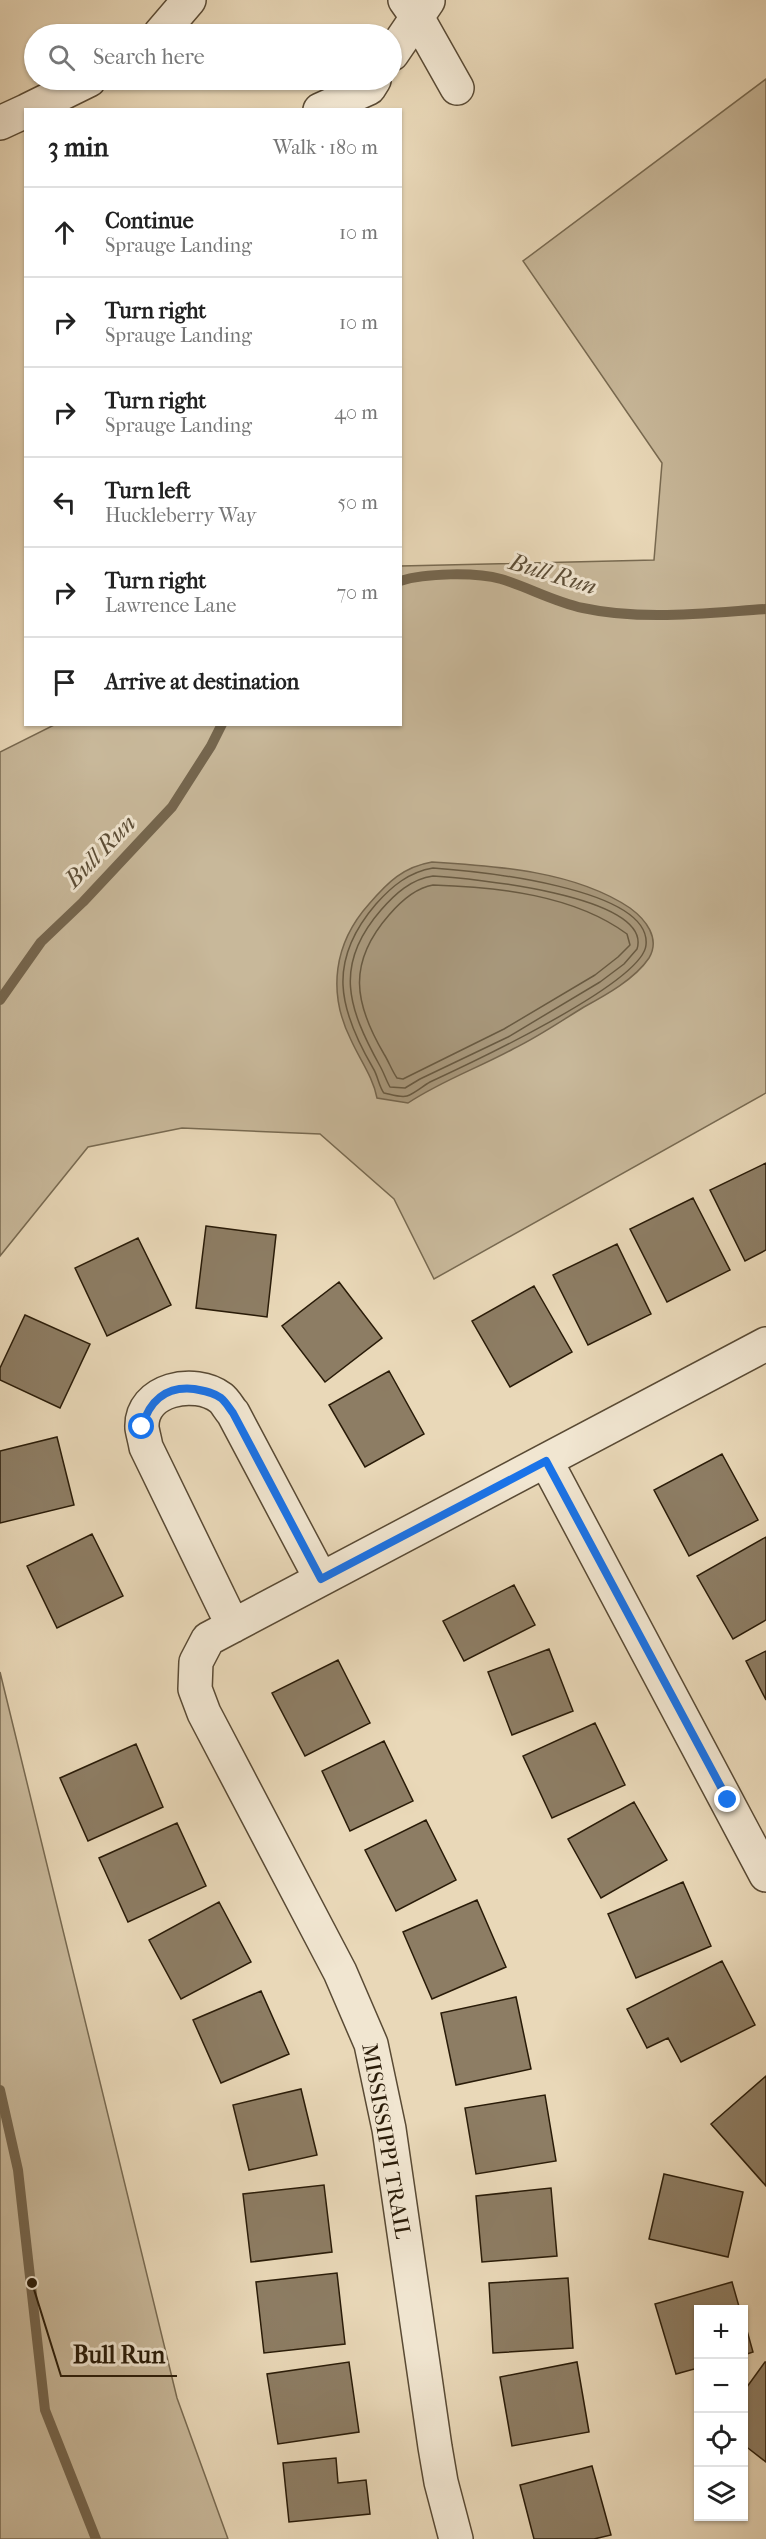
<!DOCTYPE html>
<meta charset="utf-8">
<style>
body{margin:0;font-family:"IM FELL French Canon",serif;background:#f2f2f2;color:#222}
.controls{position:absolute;right:18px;bottom:18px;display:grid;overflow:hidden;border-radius:0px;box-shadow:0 2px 4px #0004}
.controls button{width:54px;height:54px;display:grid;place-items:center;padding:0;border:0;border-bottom:2px solid #e0e0e0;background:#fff;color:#222;font:30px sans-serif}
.stop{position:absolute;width:18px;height:18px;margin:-14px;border:4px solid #1a73e8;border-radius:50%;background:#fff}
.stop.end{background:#1a73e8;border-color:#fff;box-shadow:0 2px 6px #0008}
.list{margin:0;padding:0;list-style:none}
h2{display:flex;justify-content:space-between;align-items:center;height:78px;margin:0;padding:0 24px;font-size:26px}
h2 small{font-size:20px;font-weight:400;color:#767676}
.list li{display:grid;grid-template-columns:39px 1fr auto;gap:18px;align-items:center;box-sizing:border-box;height:90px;padding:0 24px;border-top:2px solid #e0e0e0}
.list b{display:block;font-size:22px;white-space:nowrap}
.list p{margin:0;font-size:20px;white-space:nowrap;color:#767676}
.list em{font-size:20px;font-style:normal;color:#767676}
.icon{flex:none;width:33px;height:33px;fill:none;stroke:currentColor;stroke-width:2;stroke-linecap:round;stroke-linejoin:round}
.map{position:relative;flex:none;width:766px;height:2539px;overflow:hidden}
.search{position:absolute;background:#fff;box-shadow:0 2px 4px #0004;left:24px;top:24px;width:378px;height:66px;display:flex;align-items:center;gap:15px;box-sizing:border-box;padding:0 21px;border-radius:33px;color:#767676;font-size:22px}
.panel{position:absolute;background:#fff;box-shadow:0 2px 4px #0004;left:24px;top:108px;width:378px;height:618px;border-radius:0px}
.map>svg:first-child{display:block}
.green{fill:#c8b89a;stroke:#786a51;stroke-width:1.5}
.water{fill:#a8987c;stroke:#75664e;stroke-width:1.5}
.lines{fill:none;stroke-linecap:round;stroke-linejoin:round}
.shore{stroke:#685a42;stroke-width:1.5}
.stream{stroke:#75664e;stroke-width:10}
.building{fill:#8d7d64;stroke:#291b08;stroke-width:1.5}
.minor-casing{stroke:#594a34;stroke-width:36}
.minor{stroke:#f1e6d1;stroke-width:33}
.route{stroke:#1a73e8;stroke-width:8}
.labels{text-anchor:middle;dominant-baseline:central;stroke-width:6;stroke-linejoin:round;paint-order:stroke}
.street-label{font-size:22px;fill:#291b08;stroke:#f1e6d1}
.water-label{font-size:24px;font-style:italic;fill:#5c4d36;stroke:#f1e6d1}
.leader{fill:none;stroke:#291b08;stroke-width:2}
.callout-dot{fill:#291b08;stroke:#f1e6d1;stroke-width:2}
.callout-label{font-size:24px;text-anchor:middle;font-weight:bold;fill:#291b08;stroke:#f1e6d1;stroke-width:6;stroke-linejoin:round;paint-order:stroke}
</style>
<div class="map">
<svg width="766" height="2539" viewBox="0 0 766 2539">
<rect width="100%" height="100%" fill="#e9d8b8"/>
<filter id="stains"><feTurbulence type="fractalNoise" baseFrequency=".00333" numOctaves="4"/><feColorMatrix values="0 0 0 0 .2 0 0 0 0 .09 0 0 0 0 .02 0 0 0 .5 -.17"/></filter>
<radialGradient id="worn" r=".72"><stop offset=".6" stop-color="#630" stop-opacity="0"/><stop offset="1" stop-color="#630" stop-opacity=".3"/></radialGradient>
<path class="green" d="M766 79V1093L434 1279 394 1199 320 1134 182 1128 88 1147 0 1256V752L54 725 400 724 401 566 654 560 662 463 523 261Z
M0 1672 177 2398 228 2539H0Z"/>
<path class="water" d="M432 862C497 866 575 871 630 908 645 919 661 938 649 958 635 979 606 995 584 1007 561 1021 538 1037 513 1049 478 1068 441 1081 408 1103L377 1098C373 1077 360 1060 351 1040 327 992 334 943 369 904 388 882 403 867 432 862Z"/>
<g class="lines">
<path class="shore" d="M433 868C474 871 652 887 646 945 643 983 467 1065 430 1082 423 1086 414 1094 407 1096 400 1098 390 1094 384 1093 379 1087 378 1076 373 1068 338 1008 327 961 376 904 392 886 409 872 433 868Z
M433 876C467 878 654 895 637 949L624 964 600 982 508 1037 420 1079 405 1088 390 1087C386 1080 384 1073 380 1066 348 1008 333 965 381 910 395 894 411 879 433 876Z
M433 885C498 887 574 895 627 934L630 945 618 957 595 975 504 1029 403 1079 397 1078C392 1071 389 1062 384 1054 354 1003 347 963 389 915 401 901 415 888 433 885Z"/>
<path class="stream" d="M400 581C425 573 476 572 501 579 528 587 554 602 583 608 642 621 706 613 766 609
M0 1000 41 942 83 902 172 807 211 746 222 724
M0 2090 18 2170 45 2410 96 2539"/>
</g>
<path class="building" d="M766 1163V1250L745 1261 710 1190Z
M693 1198 730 1270 667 1302 630 1229Z
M206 1226 276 1235 267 1317 196 1308Z
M138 1238 171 1305 107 1336 75 1268Z
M617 1244 651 1314 588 1345 553 1275Z
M339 1282 382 1338 325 1382 282 1326Z
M534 1286 572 1352 510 1387 472 1321Z
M25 1315 90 1344 60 1408 0 1380V1368Z
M389 1371 424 1434 365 1467 329 1405Z
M57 1437 74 1505 0 1523V1451Z
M722 1454 758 1520 689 1556 654 1490Z
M92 1534 123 1596 57 1628 27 1566Z
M766 1537V1620L733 1639 697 1576Z
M514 1585 535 1625 464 1661 443 1621Z
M549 1649 573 1711 512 1735 488 1672Z
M766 1651V1700L746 1661Z
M338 1660 370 1723 305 1756 272 1693Z
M595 1723 625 1785 552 1818 523 1756Z
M384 1741 413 1801 350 1831 322 1771Z
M136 1744 163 1807 88 1841 60 1778Z
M634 1802 667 1860 601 1898 568 1839Z
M426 1820 456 1880 396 1911 365 1850Z
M177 1823 206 1886 128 1922 99 1858Z
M683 1882 711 1946 636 1978 608 1914Z
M477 1900 506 1967 432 1999 403 1932Z
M219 1902 251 1962 181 1999 149 1940Z
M722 1961 755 2025 681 2062 668 2038 647 2048 627 2009Z
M261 1991 289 2054 221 2083 193 2020Z
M516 1997 531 2069 456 2085 441 2013Z
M766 2076V2186L711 2124Z
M301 2089 317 2155 249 2170 233 2105Z
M545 2095 556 2161 476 2174 465 2108Z
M664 2174 743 2192 728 2257 649 2239Z
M324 2185 332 2252 251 2262 243 2194Z
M551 2188 557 2256 482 2262 476 2196Z
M337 2273 345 2344 264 2353 256 2282Z
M568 2278 573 2348 493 2353 489 2283Z
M732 2282 740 2310H698V2368L676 2374 655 2304Z
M744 2320 753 2352 744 2355Z
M349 2362 359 2432 278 2444 267 2374Z
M577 2362 589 2432 512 2446 500 2377Z
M765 2362H766V2462L744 2445V2391Z
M336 2458 338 2483 366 2480 370 2514 289 2522 283 2463Z
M592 2466 611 2535 594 2539H534L520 2485Z"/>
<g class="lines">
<g class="minor-casing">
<path id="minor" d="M405 0 417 17 457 88
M160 34 189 0
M392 54 428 1
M28 110 89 80
M320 110 369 88 374 80
M0 123 26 111
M546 1461 766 1875
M233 1626 146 1447C145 1441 143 1434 142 1428 140 1389 195 1378 221 1398 226 1402 229 1409 233 1413L321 1579
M456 2539 441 2482 435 2447 389 2129 371 2044 340 1972 204 1713 195 1689 196 1662 208 1639 766 1344"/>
</g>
<use href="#minor" class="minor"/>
</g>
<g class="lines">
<path class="route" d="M142 1427C149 1401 166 1386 194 1389 204 1391 213 1392 221 1398 226 1402 229 1408 233 1413L321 1579 546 1461 728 1800"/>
</g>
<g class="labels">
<g class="street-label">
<text transform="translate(386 2141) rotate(80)">MISSISSIPPI TRAIL</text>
</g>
<g class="water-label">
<text transform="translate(553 574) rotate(17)">Bull Run</text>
<text transform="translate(100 851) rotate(-46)">Bull Run</text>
</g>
</g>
<path class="leader" d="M32 2283L61 2376H177"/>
<circle class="callout-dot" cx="32" cy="2283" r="6"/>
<g class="callout-label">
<text x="119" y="2363">Bull Run</text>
</g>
<rect width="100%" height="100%" filter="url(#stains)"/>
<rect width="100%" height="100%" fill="url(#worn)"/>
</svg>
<div class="controls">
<button>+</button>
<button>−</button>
<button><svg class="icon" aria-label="locate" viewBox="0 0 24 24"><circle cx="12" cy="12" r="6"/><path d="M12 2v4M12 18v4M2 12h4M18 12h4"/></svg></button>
<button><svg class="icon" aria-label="layers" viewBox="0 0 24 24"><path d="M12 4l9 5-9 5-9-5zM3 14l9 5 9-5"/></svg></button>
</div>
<div class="stop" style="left:142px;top:1427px"></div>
<div class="stop end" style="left:728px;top:1800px"></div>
<div class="search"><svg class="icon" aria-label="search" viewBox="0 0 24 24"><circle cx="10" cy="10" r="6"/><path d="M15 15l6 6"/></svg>Search here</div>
<section class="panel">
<h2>3 min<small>Walk · 180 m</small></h2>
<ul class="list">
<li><svg class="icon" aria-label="ahead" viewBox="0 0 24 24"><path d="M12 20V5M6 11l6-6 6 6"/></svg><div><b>Continue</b><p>Sprauge Landing</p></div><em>10 m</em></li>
<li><svg class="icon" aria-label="right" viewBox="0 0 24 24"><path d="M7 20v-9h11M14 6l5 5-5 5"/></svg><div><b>Turn right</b><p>Sprauge Landing</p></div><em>10 m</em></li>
<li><svg class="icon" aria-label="right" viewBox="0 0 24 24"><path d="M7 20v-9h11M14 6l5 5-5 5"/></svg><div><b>Turn right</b><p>Sprauge Landing</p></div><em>40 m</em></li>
<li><svg class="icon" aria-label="left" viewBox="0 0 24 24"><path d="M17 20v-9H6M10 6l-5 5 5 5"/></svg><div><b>Turn left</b><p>Huckleberry Way</p></div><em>50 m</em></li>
<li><svg class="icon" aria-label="right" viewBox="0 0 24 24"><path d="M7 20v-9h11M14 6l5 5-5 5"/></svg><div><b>Turn right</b><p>Lawrence Lane</p></div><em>70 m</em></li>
<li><svg class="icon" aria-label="arrive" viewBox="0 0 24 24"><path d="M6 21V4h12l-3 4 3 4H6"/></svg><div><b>Arrive at destination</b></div></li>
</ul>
</section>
</div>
